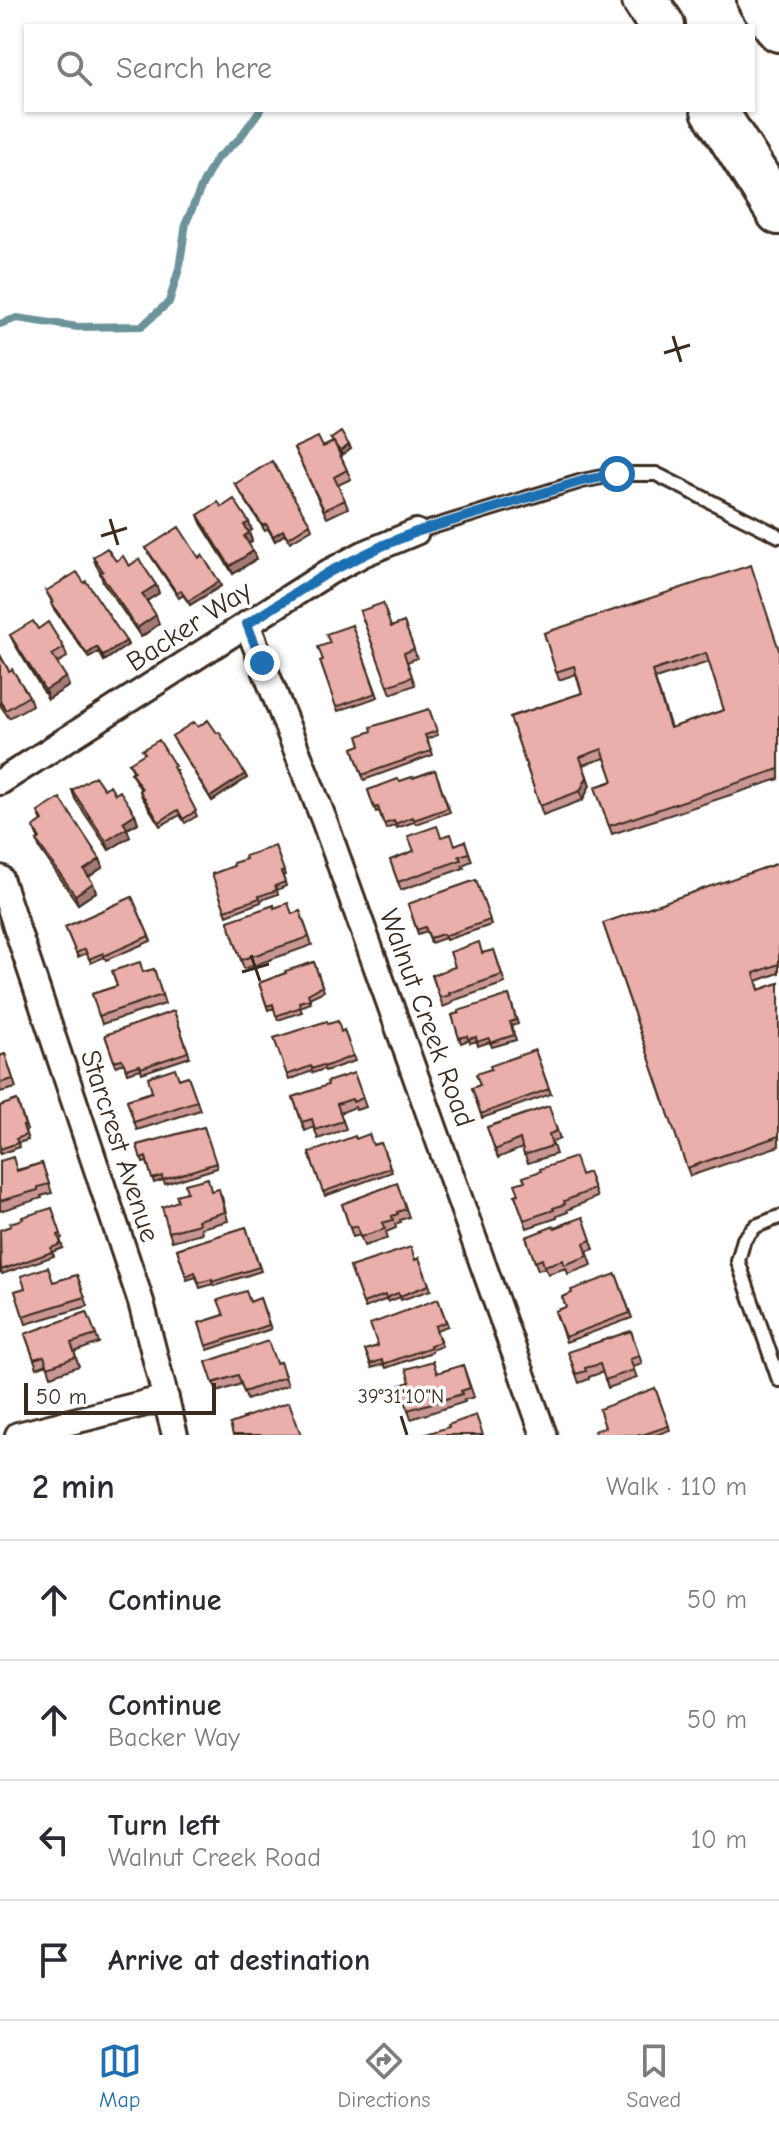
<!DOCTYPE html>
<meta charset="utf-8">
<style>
body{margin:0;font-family:"Comic Neue",sans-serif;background:#f2f2f3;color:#2b2b33}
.scale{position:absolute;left:24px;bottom:20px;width:192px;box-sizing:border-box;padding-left:8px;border:4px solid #3b2a1e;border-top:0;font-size:22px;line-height:28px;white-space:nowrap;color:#3b2a1e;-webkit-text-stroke:6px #fff;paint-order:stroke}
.stop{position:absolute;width:24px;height:24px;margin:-18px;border:6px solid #1f6fb2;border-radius:50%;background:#fff}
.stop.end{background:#1f6fb2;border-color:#fff;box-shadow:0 2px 8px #0008}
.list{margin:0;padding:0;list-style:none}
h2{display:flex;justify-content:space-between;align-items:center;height:104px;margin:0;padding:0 32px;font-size:34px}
h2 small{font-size:26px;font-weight:400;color:#7c7c81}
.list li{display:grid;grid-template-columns:52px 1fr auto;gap:24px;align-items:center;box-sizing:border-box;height:120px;padding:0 32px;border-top:2px solid #e1e1e2}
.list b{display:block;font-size:30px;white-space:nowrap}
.list p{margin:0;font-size:26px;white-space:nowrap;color:#7c7c81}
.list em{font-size:26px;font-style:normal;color:#7c7c81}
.icon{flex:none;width:44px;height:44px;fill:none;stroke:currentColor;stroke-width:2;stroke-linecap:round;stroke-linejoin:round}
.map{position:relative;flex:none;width:779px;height:1435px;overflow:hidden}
.search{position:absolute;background:#fff;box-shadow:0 2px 6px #0004;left:24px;right:24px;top:24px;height:88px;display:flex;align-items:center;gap:20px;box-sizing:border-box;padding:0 28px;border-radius:0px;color:#7c7c81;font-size:30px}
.sheet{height:584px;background:#fff}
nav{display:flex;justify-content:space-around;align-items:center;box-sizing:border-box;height:112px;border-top:2px solid #e1e1e2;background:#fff;font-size:22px;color:#7c7c81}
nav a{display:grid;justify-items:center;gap:4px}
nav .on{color:#1f6fb2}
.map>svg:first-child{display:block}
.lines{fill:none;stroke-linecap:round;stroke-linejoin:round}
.stream{stroke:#6c929a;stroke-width:8}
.service-casing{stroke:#3b2a1e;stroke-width:18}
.minor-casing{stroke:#3b2a1e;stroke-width:30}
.motorway-casing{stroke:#3b2a1e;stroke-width:50}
.service{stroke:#fff;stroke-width:12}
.minor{stroke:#fff;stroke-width:24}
.motorway{stroke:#fff;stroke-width:44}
.wall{fill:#c99692;stroke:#3b2a1e;stroke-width:2;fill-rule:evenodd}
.shaded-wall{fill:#a47a77;stroke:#3b2a1e;stroke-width:2}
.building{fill:#eaafaa;stroke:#3b2a1e;stroke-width:2;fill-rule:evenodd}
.route{stroke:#1f6fb2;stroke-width:10}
.ticks{fill:none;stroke:#3b2a1e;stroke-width:3}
.labels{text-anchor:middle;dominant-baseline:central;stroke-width:7;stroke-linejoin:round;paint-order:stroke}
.street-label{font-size:28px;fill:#3b2a1e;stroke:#fff}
.ticks-label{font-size:20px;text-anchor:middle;fill:#3b2a1e;stroke:#fff;stroke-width:7;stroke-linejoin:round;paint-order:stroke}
</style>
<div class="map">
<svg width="779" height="1435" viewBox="0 0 779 1435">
<rect width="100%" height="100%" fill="#fff"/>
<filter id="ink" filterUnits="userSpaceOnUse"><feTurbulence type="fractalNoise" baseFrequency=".0125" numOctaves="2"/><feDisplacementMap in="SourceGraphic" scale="16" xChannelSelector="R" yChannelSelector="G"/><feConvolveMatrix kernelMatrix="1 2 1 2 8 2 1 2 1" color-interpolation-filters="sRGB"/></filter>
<g filter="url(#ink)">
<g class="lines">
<path class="stream" d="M0 324 17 318 78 327 142 326 169 302 179 269 186 223 203 183 216 159 239 139 260 110"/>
<g class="service-casing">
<path id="service" d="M416 532 582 481 617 474H656L779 536
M779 1217 756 1226 744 1239 738 1261 779 1380"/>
</g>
<g class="minor-casing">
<path id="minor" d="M247 624 324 820 544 1435
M0 782 329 572 363 554 416 532
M0 878 141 1302 175 1435
M18 1435 166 1398"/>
</g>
<g class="motorway-casing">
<path id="motorway" d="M645 0 662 26
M760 0 779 29
M714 110 779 212"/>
</g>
<use href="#service" class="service"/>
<use href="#minor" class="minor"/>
<use href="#motorway" class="motorway"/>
</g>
<path class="wall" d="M331 439 349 445 351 449 342 455 337 449 351 479 338 485 348 508 327 518 294 448 323 447 333 442Z
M235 484 310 524 312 529 290 542 285 534 275 541 268 529 265 531Z
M222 507 252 530 249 532 252 541 248 544 256 559 233 574 201 523 198 515Z
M146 548 199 558 219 581 221 586 190 605 183 595 179 598 148 552Z
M93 557 116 561 129 566 156 585 159 593 147 601 159 624 141 637 103 582 100 573H101L96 565Z
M46 591 126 641 128 645 104 661 99 652 89 658 53 608 51 603 52 602Z
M360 611 391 627 404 622 417 658 407 662 415 685 391 694Z
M352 625 378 697 338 711 320 661 323 660 330 643Z
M38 629 64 648 67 657 57 663 69 686 48 699 14 643 10 635Z
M544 633 779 649V779L612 834 595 787 613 781 605 758 583 765 590 785 583 800 543 815 510 717 582 693 576 674 559 680ZM709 662 724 710 671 728 655 679Z
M0 655 9 671 29 696 32 705 9 718 0 705Z
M429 709 438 735 427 739 433 755 364 780 353 748 361 745Z
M198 727 247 778 212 801 172 736Z
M129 763 176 770 175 771 197 816 185 823 180 815 160 826 141 795 140 791 141 790 133 777 131 773 133 771Z
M435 770 450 812 416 824 414 822 397 828 396 825 386 829 379 811 376 812 368 790 413 778Z
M104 789 135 814 138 823 127 829 130 837 109 850 75 799 72 790Z
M38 812 100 859 103 867 89 877 96 892 78 904 40 849 37 841 39 840 33 827 42 821Z
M441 837 455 845 465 841 472 861 462 865 464 868 401 890 390 860 414 851Z
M275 846 285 875 283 876 286 886 277 890 278 894 261 900V902L227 915 212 874 234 866 246 859Z
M779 863V973L757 981 759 990 779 983V1146L690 1176 603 923Z
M476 880 491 925 446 940 445 938 431 943 427 931 418 934 408 904Z
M132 897 151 941 106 960 104 957 91 963 87 953 78 957 65 927Z
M274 908 292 914 300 911 312 945 244 969 228 921Z
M494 950 505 983 452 1001 453 1003 443 1007 432 975 455 967 483 953Z
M314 962 324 991 309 998 311 1003 300 1007 302 1012 278 1020 274 1008 268 1010 259 983Z
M154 969 165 1004 102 1024 92 994 117 986 143 972Z
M509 995 518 1024 511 1026 516 1040 492 1047 490 1042 478 1046 477 1041 470 1043 469 1040 461 1043 452 1015Z
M174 1011 190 1057 142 1073 141 1069 127 1073 124 1063 116 1066 105 1035Z
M328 1024 341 1032 344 1030 355 1061 325 1071 324 1069 313 1073 312 1071 289 1080 274 1038Z
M535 1050 551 1094 482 1118 472 1088 480 1085 491 1069Z
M5 1054 16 1088 0 1092V1056Z
M354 1073 366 1107 356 1110 355 1107 340 1113 346 1129 318 1139 314 1127 305 1131 293 1097 328 1085Z
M188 1076 200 1110 137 1130 127 1100 152 1092 179 1079Z
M17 1100 27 1130 25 1131 28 1140 18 1143 19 1147 0 1154V1106Z
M549 1106 560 1139 552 1142 556 1154 528 1163 522 1148 498 1158 487 1127Z
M204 1127 217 1168 165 1184 163 1180 154 1183 147 1162 143 1163 137 1145Z
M356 1139 373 1145 381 1143 392 1172 325 1196 309 1153Z
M0 1161 17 1170 42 1163 52 1193 41 1196 42 1198 0 1211Z
M588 1172 597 1197 567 1210 568 1212 557 1216V1218L527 1228 515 1195 519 1194 525 1181 581 1175Z
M397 1183 409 1217 400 1220 401 1222 395 1224 396 1228 386 1232 388 1238 364 1246 360 1235 353 1237 342 1204Z
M212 1191 222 1197 228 1221 201 1228 202 1233 172 1241 169 1232Z
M52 1208 62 1238 60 1239 63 1248 52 1252 54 1256 2 1274 1 1272H0V1230L11 1226Z
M583 1217 594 1249 587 1251 592 1265 568 1274 566 1268 548 1274 545 1268 538 1270 526 1237Z
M246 1227 261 1271 214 1286 213 1284 200 1288 196 1277 187 1280 177 1249Z
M419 1258 431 1290 401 1300 400 1297 388 1302 387 1299 365 1308 350 1267 415 1260Z
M616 1274 632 1318 566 1342 555 1311 566 1307Z
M77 1275 88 1306 26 1324 15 1291 54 1282Z
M260 1298 271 1329 208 1350 199 1323 224 1315 250 1302Z
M438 1299 448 1326 436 1330 442 1346 432 1350V1352L386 1368 384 1364 372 1368 365 1350 378 1346Z
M87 1312 99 1343 74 1352 79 1366 51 1376 47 1364 37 1368 25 1334Z
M631 1331 642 1364 633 1367 637 1378 608 1388 603 1372 589 1377V1379L579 1383 568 1352Z
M206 1362 276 1363 280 1362 288 1385 247 1400 241 1384 217 1392Z
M463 1365 474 1397 464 1400 465 1402 411 1419 401 1385Z
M655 1388 670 1430 656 1435H596Z"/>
<path class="shaded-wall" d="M349 445 351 449 342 455 340 451Z
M249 522 252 530 247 533 244 525Z
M283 530 285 534 275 541 273 536Z
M249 533 252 541 247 545 244 536Z
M253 551 256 559 233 574 230 566Z
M219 581 221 586 190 605 188 601Z
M156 585 159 593 145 602 142 594Z
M156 615 159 624 141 637 137 628Z
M126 641 128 645 104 661 103 656Z
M97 647 99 652 89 658 87 654Z
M66 677 69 686 48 699 45 690Z
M245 774 247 778 212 801 210 797Z
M587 777 590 785 583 800 580 791Z
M135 814 138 823 127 829 130 837 109 850 106 841 123 822Z
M100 859 103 867 87 878 84 870Z
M93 883 96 892 78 904 75 895Z"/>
<path class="building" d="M341 432 349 445 340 451 331 439Z
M318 437 323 447 334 442 347 470 334 477 345 500 324 510 294 448Z
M272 461 310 524 288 538 283 530 273 536 266 524 263 526 235 484Z
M234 499 249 522 244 525 249 533 244 536 253 551 230 566 198 515 218 502 222 507Z
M179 527 199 558 202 555 219 581 188 601 181 591 177 593 146 548Z
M107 548 116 561 123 556 129 566 139 559 156 585 142 594 156 615 137 628 100 573 103 571 93 557Z
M751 565 779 650V769L609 826 595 787 613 781 602 749 580 757 587 777 580 791 540 806 510 717 582 693 574 666 556 672 544 633ZM706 653 724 710 670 728 652 671Z
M77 572 84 583 86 581 126 641 103 656 97 647 87 654 51 603 53 602 46 591Z
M383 603 391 627 404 622 414 649 404 653 412 677 388 686 360 611Z
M33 621 38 629 48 622 64 648 52 655 66 677 45 690 10 635Z
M352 625 376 693 336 707 320 661 323 660 318 647 330 643 326 634Z
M0 655 9 671 12 669 29 696 6 710 0 701Z
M429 709 437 731 425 735 431 751 362 775 353 748 361 745 358 736 372 731 371 727Z
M208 720 217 733 219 732 245 774 210 797 172 736 194 722 198 727Z
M159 740 175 766 173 767 196 811 183 819 178 810 159 822 140 791 142 789 131 773 134 771 129 763 145 753 142 750Z
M435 770 448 808 414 820 413 817 395 824 394 821 384 824 378 807 374 808 368 790 398 779 400 781 412 777 413 778Z
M95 776 104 789 110 785 115 794 120 791 135 814 123 822 127 828 106 841 72 790Z
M60 798 100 859 84 870 93 883 75 895 37 841 40 838 33 827 43 820 38 812Z
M437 826 441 837 451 834 455 845 465 841 469 853 459 856 461 860 398 882 390 860 414 851 408 836Z
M275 846 284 871 281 872 285 882 275 886 277 890 259 896 260 898 225 910 212 874 234 866 233 863 246 859 245 856Z
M779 863V964L754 973 759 990 779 983V1136L687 1168 603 923Z
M476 880 490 920 444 936 443 934 430 938 425 927 417 930 408 904Z
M132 897 149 936 104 956 103 953 89 959 85 949 76 953 65 927Z
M288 903 292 914 300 911 309 937 241 960 228 921 274 905V908Z
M479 942 482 953 494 950 502 975 449 993 450 995 440 998 432 975 455 967 450 952Z
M140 962 143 972 154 969 162 995 99 1016 92 994 117 986 112 971Z
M314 962 322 986 308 994 310 999 299 1002 301 1007 276 1016 273 1004 267 1006 259 983 286 973 285 971Z
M509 995 516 1020 510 1022 514 1035 490 1043 489 1038 477 1042 476 1037 468 1039 467 1036 459 1038 452 1015 459 1013 458 1011Z
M174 1011 188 1052 141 1068 140 1065 126 1069 122 1059 114 1061 105 1035Z
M327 1021 328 1024 338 1021 341 1032 344 1030 353 1056 324 1067 323 1065 312 1069 311 1066 287 1075 274 1038Z
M535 1050 549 1089 481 1114 472 1088 480 1085 476 1074 491 1069 490 1066Z
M5 1054 13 1079 0 1083V1056Z
M175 1068 179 1079 188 1076 197 1101 134 1122 127 1100 152 1092 148 1077Z
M354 1073 363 1098 353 1102 352 1099 337 1104 343 1121 315 1130 312 1119 302 1122 293 1097 328 1085 327 1082Z
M17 1100 25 1126H23L26 1135 16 1139 18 1143 0 1149V1106Z
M549 1106 557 1131 549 1134 552 1146 524 1155 520 1139 495 1150 487 1127Z
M204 1127 216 1163 163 1180 162 1176 152 1179 146 1157 141 1159 137 1145Z
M369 1134 373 1145 381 1143 390 1168 323 1192 309 1153 355 1136 356 1139Z
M13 1157 17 1171 42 1163 49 1184 38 1187V1190L0 1201V1161Z
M575 1157 581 1175 588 1172 594 1189 564 1201 565 1204 553 1208 554 1210 524 1220 515 1195 519 1194 515 1184 525 1181 523 1177 541 1171 540 1169Z
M208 1178 211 1191 219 1189 225 1212 198 1220 199 1224 169 1232 162 1207 178 1201 176 1195 187 1192 185 1184Z
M397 1183 406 1209 397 1212 398 1214 392 1216 393 1220 382 1223 385 1229 360 1237 357 1226 350 1228 342 1204Z
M52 1208 61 1234 58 1235 61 1244 51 1248 52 1252 1 1270 0 1230 11 1226 10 1223 23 1219 22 1217Z
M583 1217 591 1240 584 1243 588 1256 564 1265 563 1260 544 1266 542 1259 535 1262 526 1237 554 1226 555 1228Z
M246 1227 259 1267 212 1282V1279L199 1283 195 1272 186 1276 177 1249Z
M411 1247 415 1260 419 1258 429 1285 400 1296 398 1293 386 1298 385 1295 363 1303 350 1267Z
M48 1267 53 1282 77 1275 85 1297 23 1316 15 1291 25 1288 21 1276Z
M616 1274 630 1313 565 1337 555 1311 566 1307 562 1297 572 1293 571 1290Z
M246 1291 250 1302 260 1298 269 1325 206 1346 199 1323 224 1315 218 1300Z
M438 1299 446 1322 435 1326 440 1342 430 1345 431 1347 384 1364 382 1360 371 1364 365 1350 378 1346 370 1324Z
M87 1312 96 1335 71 1343 76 1357 48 1367 44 1356 34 1359 25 1334Z
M631 1331 639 1356 630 1359 634 1370 605 1380 600 1364 585 1368 586 1371 576 1374 568 1352Z
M268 1341 276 1363 280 1362 285 1377 244 1392 238 1375 213 1383 206 1362Z
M433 1361 437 1373 463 1365 470 1388 461 1391 462 1394 408 1410 401 1385 410 1382 406 1369Z
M655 1388 669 1426 642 1435H596L594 1431 605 1427 599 1409Z
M289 1402 301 1435H233L230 1424 244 1419 243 1418Z
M476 1415 483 1435H423L449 1427 448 1425Z"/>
</g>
<g class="lines" filter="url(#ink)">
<path class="route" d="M262 663 247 624 329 572 384 545 416 532 582 481 617 474"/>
</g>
<path class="ticks" d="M673 336 681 362M664 353 690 345M110 519 118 545M101 536 127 528M251 955 260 981M242 972 269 964M401 1416 407 1435"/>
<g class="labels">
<g class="street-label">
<text transform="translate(189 626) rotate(-33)">Backer Way</text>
<text transform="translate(427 1018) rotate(70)">Walnut Creek Road</text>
<text transform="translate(120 1146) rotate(72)">Starcrest Avenue</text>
</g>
</g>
<g class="ticks-label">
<text x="401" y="1403">39°31'10"N</text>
</g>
</svg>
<div class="scale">50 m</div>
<div class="stop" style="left:617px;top:474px"></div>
<div class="stop end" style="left:262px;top:663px"></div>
<div class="search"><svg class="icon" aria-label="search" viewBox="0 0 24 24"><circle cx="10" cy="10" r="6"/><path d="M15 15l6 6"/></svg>Search here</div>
</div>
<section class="sheet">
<h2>2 min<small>Walk · 110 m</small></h2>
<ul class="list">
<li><svg class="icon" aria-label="ahead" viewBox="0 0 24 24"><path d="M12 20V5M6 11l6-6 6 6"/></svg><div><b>Continue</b></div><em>50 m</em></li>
<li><svg class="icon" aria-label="ahead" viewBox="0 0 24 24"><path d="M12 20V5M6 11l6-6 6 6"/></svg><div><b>Continue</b><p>Backer Way</p></div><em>50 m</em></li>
<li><svg class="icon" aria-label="left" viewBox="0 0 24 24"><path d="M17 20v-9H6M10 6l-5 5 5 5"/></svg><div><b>Turn left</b><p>Walnut Creek Road</p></div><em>10 m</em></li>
<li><svg class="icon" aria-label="arrive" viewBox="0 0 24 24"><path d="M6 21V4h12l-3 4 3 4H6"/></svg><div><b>Arrive at destination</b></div></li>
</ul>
</section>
<nav>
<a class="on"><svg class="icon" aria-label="map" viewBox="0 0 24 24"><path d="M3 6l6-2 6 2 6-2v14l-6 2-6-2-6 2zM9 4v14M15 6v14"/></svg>Map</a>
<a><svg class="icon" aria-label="directions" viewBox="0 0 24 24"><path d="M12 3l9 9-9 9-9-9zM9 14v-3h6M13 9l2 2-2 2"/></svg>Directions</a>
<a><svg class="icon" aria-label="saved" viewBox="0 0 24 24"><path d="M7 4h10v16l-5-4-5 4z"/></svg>Saved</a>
</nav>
